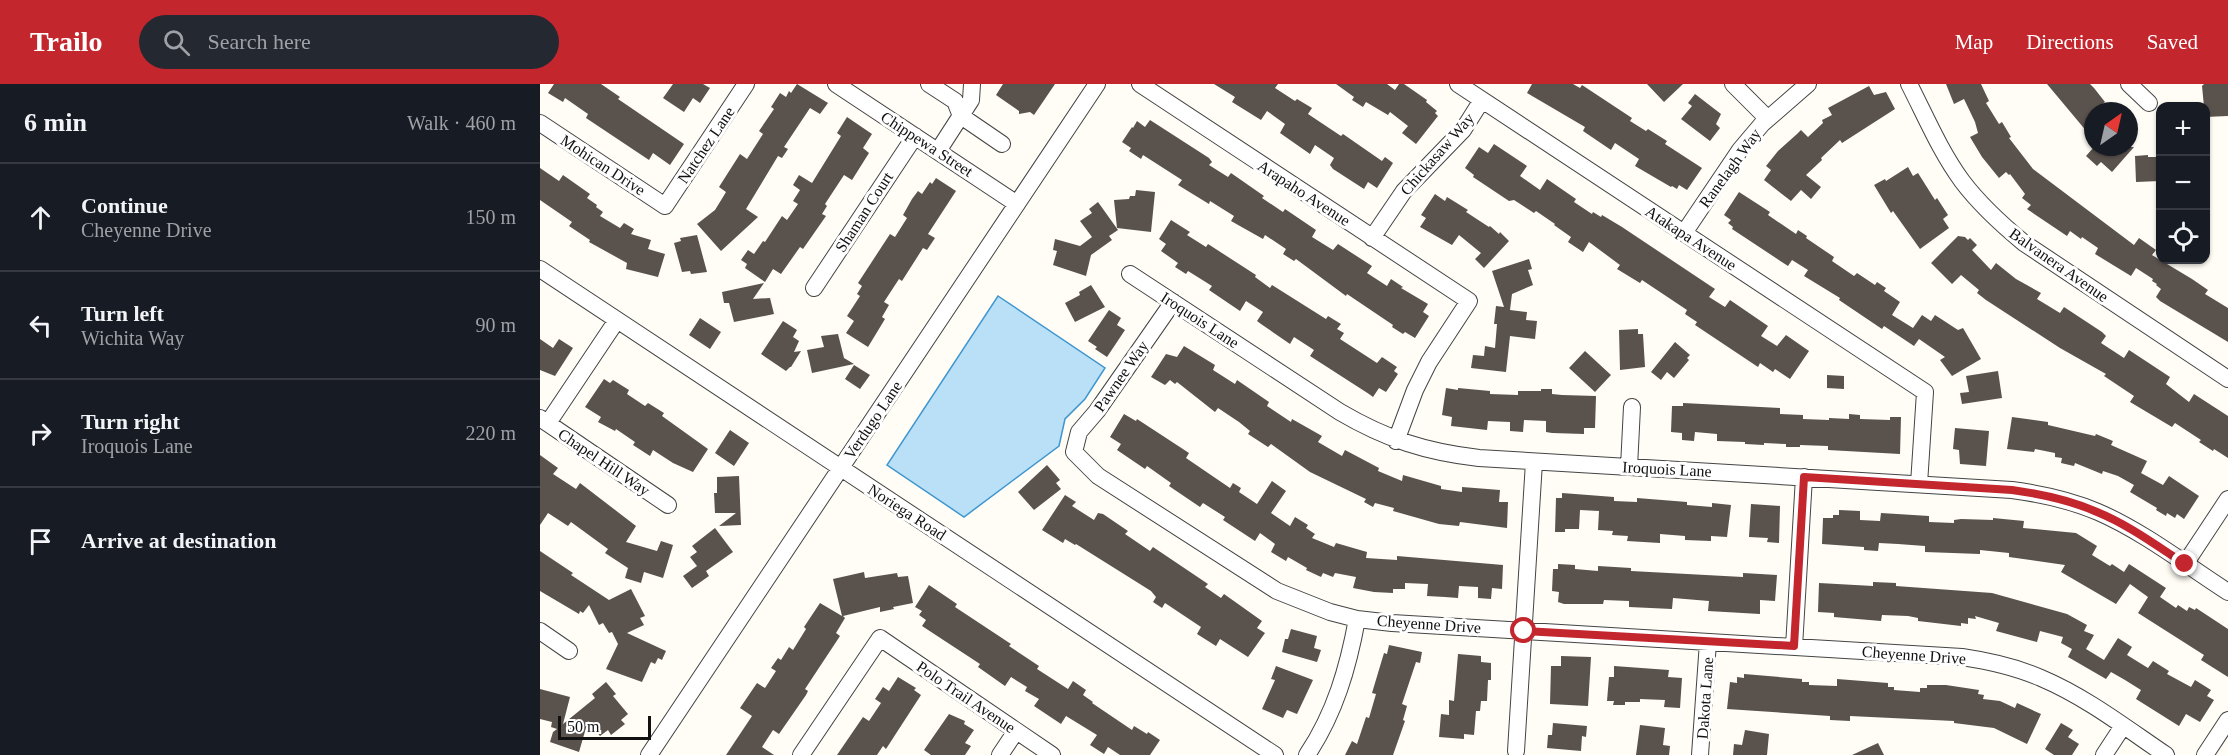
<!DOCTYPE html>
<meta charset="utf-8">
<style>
body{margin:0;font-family:Georgia,serif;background:#242831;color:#f1f3f6}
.controls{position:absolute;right:18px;top:18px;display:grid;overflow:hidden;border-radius:12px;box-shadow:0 2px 4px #0004}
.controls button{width:54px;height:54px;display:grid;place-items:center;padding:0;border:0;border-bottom:2px solid #363941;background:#171b24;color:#f1f3f6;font:30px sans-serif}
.compass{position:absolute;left:1544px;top:18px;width:54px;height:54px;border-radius:50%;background:#171b24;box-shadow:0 2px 4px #0004;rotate:34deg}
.scale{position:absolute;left:18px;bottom:15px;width:93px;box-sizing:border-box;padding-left:6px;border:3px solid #111;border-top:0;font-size:16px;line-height:21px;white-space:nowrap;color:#111;-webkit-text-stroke:4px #fff;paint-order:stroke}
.stop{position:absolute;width:18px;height:18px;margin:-14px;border:4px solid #c4262e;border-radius:50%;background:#fff}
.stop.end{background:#c4262e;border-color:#fff;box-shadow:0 2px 6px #0008}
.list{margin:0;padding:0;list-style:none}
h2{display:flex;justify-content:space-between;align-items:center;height:78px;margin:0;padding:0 24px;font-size:26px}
h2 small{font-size:20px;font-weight:400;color:#9ea1a6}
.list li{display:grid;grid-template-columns:39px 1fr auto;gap:18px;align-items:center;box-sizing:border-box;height:108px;padding:0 24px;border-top:2px solid #363941}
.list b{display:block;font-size:22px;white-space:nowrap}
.list p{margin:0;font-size:20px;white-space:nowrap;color:#9ea1a6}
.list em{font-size:20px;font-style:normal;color:#9ea1a6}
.icon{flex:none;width:33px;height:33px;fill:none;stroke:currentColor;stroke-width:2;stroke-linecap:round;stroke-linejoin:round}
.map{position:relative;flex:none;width:1688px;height:671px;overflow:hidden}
header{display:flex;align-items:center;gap:36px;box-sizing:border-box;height:84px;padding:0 30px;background:#c4262e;color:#fff}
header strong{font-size:28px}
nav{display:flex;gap:33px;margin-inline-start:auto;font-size:21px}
.search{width:420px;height:54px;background:#242831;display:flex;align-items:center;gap:15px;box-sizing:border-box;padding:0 21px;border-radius:33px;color:#9ea1a6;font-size:22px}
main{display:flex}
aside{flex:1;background:#171b24}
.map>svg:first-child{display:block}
.water{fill:#b9e0f7;stroke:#3f96cf;stroke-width:1.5}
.building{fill:#5a524d}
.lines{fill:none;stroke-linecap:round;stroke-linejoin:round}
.minor-casing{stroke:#444;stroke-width:18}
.minor{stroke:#fff;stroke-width:16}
.route{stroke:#c4262e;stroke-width:8}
.labels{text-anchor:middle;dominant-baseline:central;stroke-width:6;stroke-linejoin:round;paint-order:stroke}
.street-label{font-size:16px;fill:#111;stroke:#fff}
</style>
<header>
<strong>Trailo</strong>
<div class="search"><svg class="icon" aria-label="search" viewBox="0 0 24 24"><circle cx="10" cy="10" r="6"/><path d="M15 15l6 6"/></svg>Search here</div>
<nav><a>Map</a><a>Directions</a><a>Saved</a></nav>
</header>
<main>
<aside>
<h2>6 min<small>Walk · 460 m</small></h2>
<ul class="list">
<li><svg class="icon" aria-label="ahead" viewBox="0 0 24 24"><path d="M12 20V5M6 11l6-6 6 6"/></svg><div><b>Continue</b><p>Cheyenne Drive</p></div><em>150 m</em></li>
<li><svg class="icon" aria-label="left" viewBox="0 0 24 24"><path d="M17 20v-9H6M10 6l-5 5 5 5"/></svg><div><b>Turn left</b><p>Wichita Way</p></div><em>90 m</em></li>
<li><svg class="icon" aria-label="right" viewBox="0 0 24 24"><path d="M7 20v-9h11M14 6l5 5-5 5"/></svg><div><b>Turn right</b><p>Iroquois Lane</p></div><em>220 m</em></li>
<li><svg class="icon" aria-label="arrive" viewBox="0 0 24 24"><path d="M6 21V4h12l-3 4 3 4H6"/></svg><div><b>Arrive at destination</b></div></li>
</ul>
</aside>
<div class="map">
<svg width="1688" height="671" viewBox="0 0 1688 671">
<rect width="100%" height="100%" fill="#fffdf5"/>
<path class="water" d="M458 212 565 284 545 315 525 335 519 362 424 433 347 381Z"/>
<path class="building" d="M14 0H61L80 13 78 15 144 60 130 81 113 69 109 76 46 34 48 30 25 14 23 18 8 9Z
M133 0H163L170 4 160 19 153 14 144 28 123 14Z
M257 0 288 19 280 30 270 24 244 63 248 65 242 74 238 72 206 125 218 133 181 167 157 140 175 126 183 113 186 108 179 103 200 70 207 75 223 50 219 47 234 25 231 23 240 9 246 13 249 7 251 9Z
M463 0H515L494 31 490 28 479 30V27L456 11Z
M674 0H738L735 4 755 17 757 15 772 24 768 30 801 52 803 50 842 77 845 73 853 79 837 104 828 98 824 105 793 85 790 81 794 74 775 61 770 70 740 49 745 40 727 27 721 36 692 18 695 13Z
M796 0H847L855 6 859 0H864L887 16 886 18 897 27 895 29 898 32 876 60 862 49 868 42 850 28 848 31 826 18 823 23 812 16 814 13Z
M992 0H1033L1040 4 1042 1 1092 34 1090 37 1106 47 1108 45 1127 57 1125 60 1162 84 1147 106 1139 101 1137 105 1132 102 1131 103 1095 82 1099 75 1075 59 1071 66 1043 47 1045 43 987 9Z
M1107 0H1143L1124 18Z
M1406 0H1441L1449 17 1446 19 1459 40 1462 38 1471 53 1469 54 1493 85 1594 161 1599 154 1616 166 1612 171 1652 195 1668 206 1665 210 1688 224V258L1620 217 1616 213 1621 205 1616 201 1617 200 1612 197 1613 195 1596 184 1591 192 1555 170 1558 164 1542 153 1541 155 1530 147 1527 152 1487 125 1491 121 1482 114 1485 110 1470 90 1469 91 1466 88 1459 94 1442 73 1430 53 1438 49 1435 38 1424 15 1414 20Z
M1507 0H1550L1554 4 1565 18 1553 27V55Z
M1664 0H1688V32L1665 33 1662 2Z
M1329 2 1334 11 1346 8 1355 25 1302 59 1300 56 1281 74 1282 76 1266 91 1281 103 1271 115 1261 106 1251 117 1224 96 1231 86 1226 82 1238 67 1257 50 1261 46 1268 53 1283 39 1282 36 1292 31 1288 24Z
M1155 10 1181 30 1176 40 1180 44 1170 57 1141 35 1152 22 1148 19Z
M307 33 332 50 323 64 329 69 312 96 304 91 285 120 287 122 282 130 286 132 263 165 260 163 241 190 233 185 225 198 205 184 207 180 201 176 208 166 214 170 223 157 225 158 242 132 247 136 258 120 253 117 260 106 253 101 259 91 272 99 301 52 297 49Z
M610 36 669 74 672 78 669 81 688 93 691 89 724 112 722 114 743 128 745 125 776 146 772 153 793 166 798 160 832 182 827 189 847 202 851 195 863 203 861 204 888 220 883 228 889 232 875 254 865 248 863 250 852 243 853 241 807 210 806 212 756 175 754 177 743 170 746 165 725 151 723 155 691 137 694 132 670 117 669 120 638 101 642 96 603 71 601 75 589 67 591 64 582 58 592 43 593 44 597 37 605 43Z
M954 60 987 82 980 92 1000 106 1007 95 1036 115 1034 118 1052 130 1053 128 1061 133 1062 131 1082 143 1175 205 1169 213 1185 223 1190 216 1228 242 1221 252 1237 262 1246 251 1269 267 1250 295 1235 285 1233 288 1220 279 1218 283 1155 241 1157 238 1145 230 1147 226 1102 196 1100 199 1077 185 1080 181 1049 158 1043 168 1028 158 1031 153 1014 141 1015 140 996 127 994 129 974 116 969 117 933 93 934 91 925 84 939 63 948 69Z
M1554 63H1594L1572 88 1561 78 1557 82 1546 72Z
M1608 71V73H1619L1620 97 1596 98 1595 72Z
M1368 83 1373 92 1378 89 1395 116 1397 114 1408 131 1403 135 1409 144 1380 165 1353 127 1351 129 1334 101 1345 95 1346 97Z
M0 84 19 97 23 91 50 110 47 114 57 121 56 123 63 128 60 132 80 144 84 139 94 145 91 150 111 156 108 165 125 170 118 193 86 185 87 179 49 158 50 156 29 142 32 138 0 116Z
M396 94 416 107 388 150 395 154 387 166 383 164 362 197 359 195 344 218 349 221 342 233 345 235 328 263 306 249 314 237 307 232 320 212 317 210 322 202 318 199 350 150 355 153 367 134 363 131 372 115 378 107 382 110 390 98 392 100Z
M596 106 615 108 611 148 577 144 574 116 589 115 590 112H595Z
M1199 108 1230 128 1228 131 1256 150 1258 146 1267 152 1266 154 1294 173 1292 177 1314 192 1317 189 1335 201 1337 198 1346 204 1344 207 1360 218 1352 231 1373 244 1382 231 1391 237 1395 231 1418 246 1423 244 1441 275 1412 292 1400 276 1405 273 1379 255 1374 262 1344 242 1342 245 1299 216 1300 214 1264 192 1268 186 1252 176 1248 182 1192 145 1193 143 1188 139 1191 136 1184 131Z
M895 110 905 117 907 113 928 126 926 128 949 143 950 142 959 150 960 148 969 157 944 184 935 175 941 169 919 151 912 161 880 143 886 134 881 131Z
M558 118 578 146 569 152 572 156 551 171 546 192 513 181 517 167 513 166 515 155 540 162 552 153 540 137 552 129 549 125Z
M631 136 650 148 647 151 666 163 668 160 716 191 715 193 730 204 732 201 786 235 788 232 801 240 797 245 804 249 800 255 837 279 842 273 857 283 854 287 858 290 846 308 839 304 833 313 829 310 770 272 774 266 754 253 750 260 721 240 717 237 723 228 706 217 700 227 669 206 672 202 648 187 646 190 635 183 638 179 621 167 626 160 619 155Z
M157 151 167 188 151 190 150 187 142 188 134 159 141 157 140 154Z
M1418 152 1425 153 1428 156 1430 154 1437 161 1432 166 1451 186 1456 179 1476 195 1501 209 1497 215 1520 229 1524 223 1562 248 1566 252 1561 259 1584 274 1589 266 1630 293 1626 300 1649 318 1654 310 1688 332V374L1674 365 1673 367 1659 358 1661 356 1635 339 1632 343 1590 318 1594 312 1564 292 1566 290 1520 264 1446 216 1437 209 1439 206 1421 191 1412 200 1391 179Z
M989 175 992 185 988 186 993 201 972 210 970 226 987 228 986 236 997 237 995 255 970 252 966 288 931 284 933 271 944 272 945 262 955 264 957 240H954L956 222 964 223 952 187Z
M224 199 213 215 230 214 234 230 194 238 189 219H184L182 208Z
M551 201 565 223 535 238 525 219 540 211 539 208Z
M569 226 581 234 577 241 585 246 567 273 555 265 557 263 548 257Z
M160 234 181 248 170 265 149 251Z
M243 237 257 246 253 253 259 257 254 268 261 267 251 283H250L246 287 221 270Z
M1098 245V250H1103L1105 283 1080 286 1079 246Z
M298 250 304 274 314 280 272 289 267 266 284 263 281 252Z
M0 255 13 264 19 255 33 264 15 292 0 286Z
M1135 258 1150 271 1147 274 1149 276 1134 294 1127 288 1121 296 1111 288Z
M644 262 675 281 673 286 695 300 697 296 729 318 727 322 751 338 752 335 782 352 778 358 802 372 805 366 839 384 838 387 862 397 863 391 901 402V405L922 408V403L960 406 959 418H968L967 444 920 438 919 442 899 440 853 427 854 424 835 419 833 423 824 418 826 415 770 388 731 360 728 363 708 350 710 347 699 338 678 324 675 328 637 298 635 300 630 296 625 301 611 293 626 270 637 273Z
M1045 267 1071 291 1055 308 1029 284Z
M314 281 330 291 320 305 305 295Z
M1458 287 1462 314 1422 320 1420 309 1429 308 1426 292Z
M1287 291 1304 292V305L1287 304Z
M64 295 70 299 73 296 89 306 87 310 105 322 108 319 124 329 122 332 168 365 153 388 133 379 113 366 110 372 93 361 95 358 76 345 75 347 58 338 61 333 45 323Z
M906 304 918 306V304L950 307V310L978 311V307H1001V305H1012V310L1022 311 1056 312 1055 344H1044V350L1012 349 1006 348V337L984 336 983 348 970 347V338L948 337 947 346 911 342 912 333 902 331Z
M1143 319 1240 324V330L1263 331V335L1289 336V334L1309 335V330L1320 331V335L1350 336V333H1361L1360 370 1288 366V362L1260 361V363H1246V360L1224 359V361L1205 360V358L1177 357V350L1155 348 1154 357 1142 356V349L1131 348 1132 322H1143Z
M584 330 596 337 597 335 649 369 646 374 690 404 693 399 701 404 699 408 717 420 732 397 746 407 731 429 750 442 755 433 768 441 766 444 775 450 772 454 794 463 796 459 827 468 826 474 857 476V472L963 481 962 505 952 504 951 515 938 514V503L919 502 918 514 905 513 887 512 888 500 865 499V505H853V509L834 508 813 504 816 493 795 489 793 493 783 489 781 493 766 486 767 484 748 473 746 477 731 468 735 460 720 449 715 457 683 436 685 433 663 419 660 423 629 402 631 399 607 382 605 385 577 366 581 360 570 353Z
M1472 333 1508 338V341L1555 352 1556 350 1573 357 1571 361 1607 377 1601 389 1623 401 1629 392 1659 412 1644 435 1637 430 1635 434 1627 429 1626 432 1616 426 1617 424 1590 408 1594 401 1578 392 1563 387 1562 390 1535 379 1534 382 1521 379 1522 374 1515 373V369L1495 365 1494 368 1467 365Z
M1415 344 1449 347 1446 382 1420 380 1419 366 1413 365Z
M190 346 209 359 194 382 175 369Z
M0 371 18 384 13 390 36 405 40 399 96 442 86 458 117 467 121 457 133 461 123 494 104 488 101 499 85 494 88 484 65 469 68 465 31 438 28 442 8 429 0 441Z
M507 381 520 396 516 399 521 405 494 426 478 408Z
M199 392 201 441 179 442 196 429H175L174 409H177V393Z
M1022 409 1074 413V417L1097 418V414L1147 418V421L1172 423V419L1191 421 1187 453 1171 452V457L1145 456V452L1120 450V459L1087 457 1088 452 1072 451 1073 447 1058 446 1059 427 1040 426 1039 445H1025V448H1015L1016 414H1022Z
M525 411 536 418 532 422 554 436 558 429 563 430 588 447 585 450 610 467 613 463 668 500 665 503 681 514 684 510 722 537 717 544 725 549 708 573 680 555 676 562 657 550 661 543 625 519 622 524 613 518 616 513 611 507 536 460 535 461 525 455 523 459 502 446Z
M1211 420 1240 422 1239 459 1227 458 1228 454 1209 453Z
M1299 426 1320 427V436L1340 437 1341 429 1389 432V438L1414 439V436L1421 435 1453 436V434L1484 437 1483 444 1536 449 1557 462 1552 471 1570 482 1572 480 1584 488 1589 480 1626 504 1620 513 1636 524 1638 521 1647 527 1649 523 1655 526 1656 524 1688 545V593L1661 576 1664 571 1598 529 1608 513 1590 500 1576 520 1521 488 1525 481 1469 473V469L1440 466V470L1385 468V462L1358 460 1339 459 1338 467 1324 466V463L1282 460 1283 434H1293V431H1299Z
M175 444 193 468 166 487 169 492 152 504 143 492 157 482 150 473 157 468 152 462Z
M0 467 33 489 31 491 69 516 91 505 105 532 100 534 104 541 87 549 126 567 122 576 118 574 115 580 111 578 102 598 66 585 78 560 72 548 69 549 63 539 59 541 49 521 43 529 40 527 39 530 0 507Z
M1018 480 1035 481V485L1058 487V482L1091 484V487L1203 493V489L1237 491 1235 517 1220 516V530L1168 527 1169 517 1133 514 1132 525 1089 523V517L1064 516 1063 520H1024L1018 518 1019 508 1012 507 1013 485H1018Z
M324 488 325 494 357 489 358 493 368 492 373 519 353 523 354 525 340 528V523L303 532 305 534 296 549 300 552 265 605 268 607 266 611 239 650 233 646 222 663 234 671H186L212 632 200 624 217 599 225 604 236 587 231 584 238 574 241 576 249 563 253 566 266 545 264 543 280 519 302 532 293 495Z
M1333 498 1356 499V502L1452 509 1527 530 1547 541 1544 547 1554 551 1546 565 1564 576 1578 554 1592 563 1587 571 1608 584 1613 577 1629 587 1627 590 1651 603 1655 596 1671 606 1667 612 1674 616 1660 638 1646 630 1639 642 1596 615 1601 606 1585 596 1571 588 1566 595 1528 573 1532 565 1521 559 1523 553 1500 547 1497 558 1456 547 1459 539 1435 532 1436 535 1428 534V540L1421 539V542L1378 537V534L1368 532 1342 531 1341 537 1294 533V529L1278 528 1279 499 1333 502Z
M389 501 417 520 415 523 471 560 469 562 499 582 497 585 528 605 533 597 546 606 543 611 553 618 552 619 592 646 594 642 607 650 608 648 620 656 610 671H580L568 663 564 670 550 661 557 651 526 632 521 640 494 622 499 615 485 607 487 603 471 593 465 602 438 583 440 580 382 542 386 536 379 531 382 527 375 523Z
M751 545 777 552 774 564 781 566 777 578 742 568 745 555H748Z
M849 561 882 568 880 579 876 578 862 620 867 622 863 636 865 637 853 671H805L812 657 817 660 826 633 829 634 836 610 832 609 844 569 847 570Z
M918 570 941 572V578L951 579V596H948L947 617H941L940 627H936L934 651 924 650V655L899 653 901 630 909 631V616L914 617Z
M1021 572 1051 573 1048 622 1010 620 1011 582H1021Z
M736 582 773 596 757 630 747 626 743 634 722 625 735 596 731 595Z
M1074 582 1129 586 1128 593 1142 594 1140 624 1124 623 1125 616 1100 615V618H1085V621H1073L1074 617H1067L1069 593H1074Z
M1204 590 1262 595V598H1269V601L1297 602V595L1348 599V603H1354V606L1380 608V604H1387V601H1406L1439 606 1438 610 1444 611 1443 615 1460 617 1475 624 1477 619 1501 630 1487 660 1454 644 1414 639V637L1310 632V637L1290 636V632L1187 625 1190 598 1197 599V593L1204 594Z
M358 593 376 604 374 606 381 611 346 665 343 662 337 671H297L323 633 329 637 341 619 335 615 343 603 349 607Z
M66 598 76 610 73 612 88 630 81 636 85 640 71 651 68 646 60 652 48 637 39 668 10 658 13 648 17 645 11 643 12 638 0 635V605L30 613 23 640 55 614 52 610Z
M409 630 425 637 424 640 434 646 425 659 431 662 425 671H391L384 666Z
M1013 639 1047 642 1046 653 1042 652 1041 667 1007 664 1008 651H1012Z
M1521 639 1533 646 1528 653 1539 660 1532 671H1514L1505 665Z
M1100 641 1125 644 1123 661 1130 662 1129 671H1096Z
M1205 646 1229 650 1227 671H1193L1194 660 1202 661Z
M1338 659 1344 671H1312Z"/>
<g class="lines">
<g class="minor-casing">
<path id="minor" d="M296 0 477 120
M389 0 415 17 421 32 462 60
M600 0 929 217 889 278 875 306 856 357
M918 0 1385 308 1379 400
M1193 0 1227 34
M1369 0C1386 33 1400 67 1422 97 1440 121 1461 140 1484 159L1688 295
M1589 0 1609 19
M0 39 125 122 206 0
M398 67 431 16 432 0
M1144 149 1200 66 1222 40 1268 0
M832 154 864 107 923 46 942 16
M0 185 735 671
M590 190 800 328C846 355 886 368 939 374L1472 406C1502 410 1530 416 1558 428 1604 448 1646 481 1688 508
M274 204 375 52
M633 218 557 327 539 348 534 368 558 392 737 507 790 528 817 535 852 539 1422 573C1449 577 1476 583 1501 594 1546 613 1586 644 1626 671
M0 334 128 421
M8 339 77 236
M1089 383 1092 323
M1645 480 1688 415
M0 547 29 567
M1254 563 1264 393
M976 667 994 378
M109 671 557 0
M261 671 340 554 512 671
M460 671 476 647
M767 671C795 629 808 584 817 535
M1160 671 1168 558
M1564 671 1583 642
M1665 671 1688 636"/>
</g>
<use href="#minor" class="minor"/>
</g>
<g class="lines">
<path class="route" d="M984 547 1254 562 1264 393 1472 406C1501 410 1530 416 1557 428 1589 441 1617 462 1645 480"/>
</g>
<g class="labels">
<g class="street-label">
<text transform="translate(387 60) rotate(33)">Chippewa Street</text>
<text transform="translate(166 61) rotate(-56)">Natchez Lane</text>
<text transform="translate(897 70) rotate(-49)">Chickasaw Way</text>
<text transform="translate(63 81) rotate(33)">Mohican Drive</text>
<text transform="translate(1190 84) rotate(-54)">Ranelagh Way</text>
<text transform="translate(764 109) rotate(33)">Arapaho Avenue</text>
<text transform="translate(324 128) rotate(-57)">Shaman Court</text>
<text transform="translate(1151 154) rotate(33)">Atakapa Avenue</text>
<text transform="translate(1519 181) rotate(35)">Balvanera Avenue</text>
<text transform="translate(660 236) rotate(33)">Iroquois Lane</text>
<text transform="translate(581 292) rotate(-55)">Pawnee Way</text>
<text transform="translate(333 336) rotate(-56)">Verdugo Lane</text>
<text transform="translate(64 378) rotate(34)">Chapel Hill Way</text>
<text transform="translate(1127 385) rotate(3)">Iroquois Lane</text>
<text transform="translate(367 428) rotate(33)">Noriega Road</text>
<text transform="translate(889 540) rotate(4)">Cheyenne Drive</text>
<text transform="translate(1374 571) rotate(4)">Cheyenne Drive</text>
<text transform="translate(426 613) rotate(34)">Polo Trail Avenue</text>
<text transform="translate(1165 614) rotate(-86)">Dakota Lane</text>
</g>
</g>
</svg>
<div class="controls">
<button>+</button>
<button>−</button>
<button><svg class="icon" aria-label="locate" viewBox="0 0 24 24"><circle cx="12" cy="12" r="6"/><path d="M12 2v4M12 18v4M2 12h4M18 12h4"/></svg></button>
</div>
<svg class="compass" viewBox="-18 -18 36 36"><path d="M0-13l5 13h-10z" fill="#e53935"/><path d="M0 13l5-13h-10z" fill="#9ea1a6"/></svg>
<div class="scale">50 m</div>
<div class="stop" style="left:984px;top:547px"></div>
<div class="stop end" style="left:1645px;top:480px"></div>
</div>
</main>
